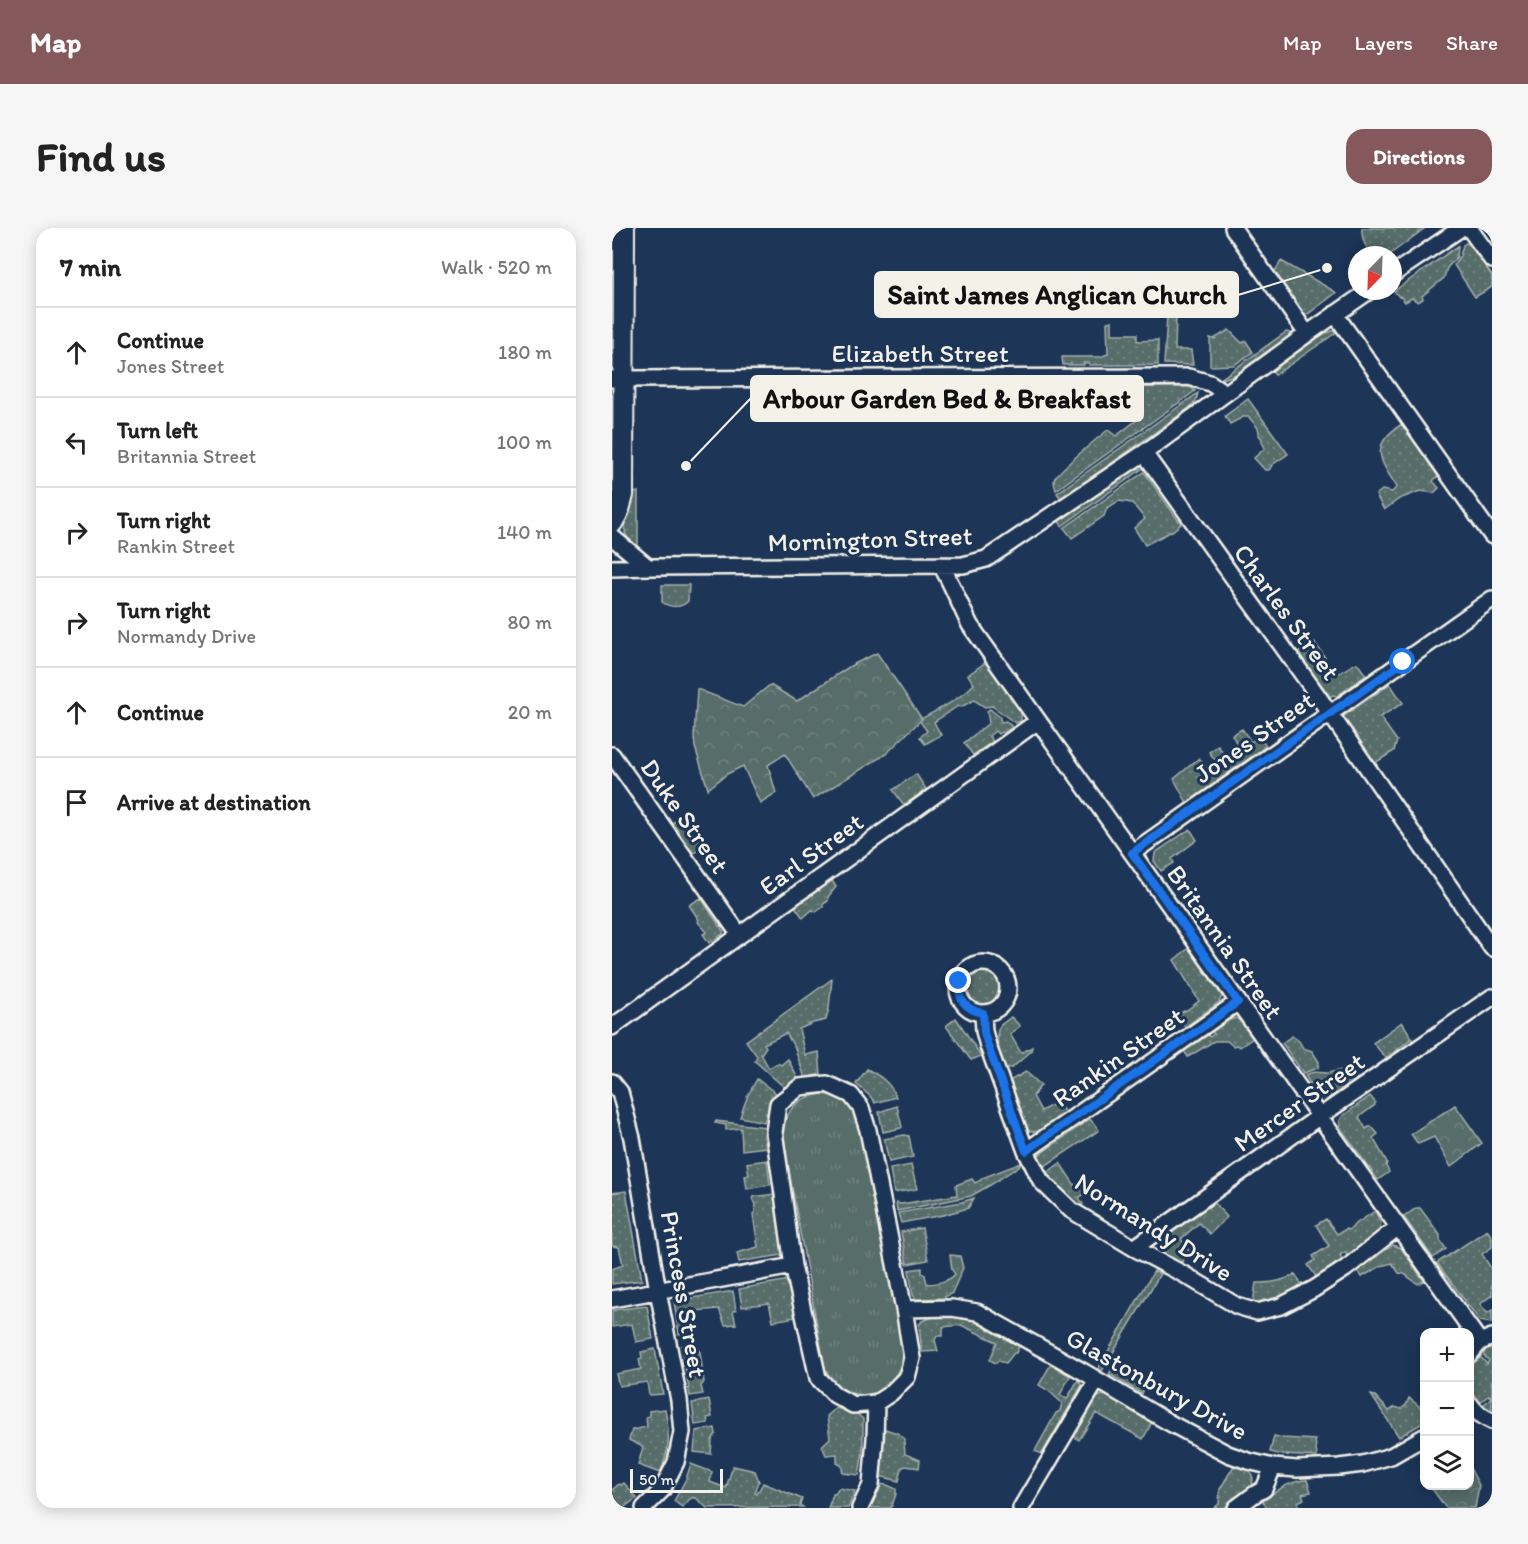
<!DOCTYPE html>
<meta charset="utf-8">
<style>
body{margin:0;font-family:Itim,sans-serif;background:#f6f6f6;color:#222}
.controls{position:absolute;right:18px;bottom:18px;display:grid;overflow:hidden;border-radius:12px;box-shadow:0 3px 15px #0003}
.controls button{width:54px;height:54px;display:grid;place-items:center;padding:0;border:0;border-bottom:2px solid #e0e0e0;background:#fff;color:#222;font:30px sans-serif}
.compass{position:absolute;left:736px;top:18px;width:54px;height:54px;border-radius:50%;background:#fff;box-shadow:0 3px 15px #0003;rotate:203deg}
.scale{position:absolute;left:18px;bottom:15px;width:93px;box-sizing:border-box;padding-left:6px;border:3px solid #f4f1e8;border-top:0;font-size:16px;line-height:21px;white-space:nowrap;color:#f4f1e8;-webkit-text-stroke:4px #1d3557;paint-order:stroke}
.stop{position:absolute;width:18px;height:18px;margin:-14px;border:4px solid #1a73e8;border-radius:50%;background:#fff}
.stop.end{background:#1a73e8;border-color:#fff;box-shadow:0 2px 6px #0008}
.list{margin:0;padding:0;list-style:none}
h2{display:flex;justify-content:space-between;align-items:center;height:78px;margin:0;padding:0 24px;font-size:26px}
h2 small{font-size:20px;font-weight:400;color:#767676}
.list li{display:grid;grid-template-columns:39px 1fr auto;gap:18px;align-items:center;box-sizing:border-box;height:90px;padding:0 24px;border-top:2px solid #e0e0e0}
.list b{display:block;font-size:22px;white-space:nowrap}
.list p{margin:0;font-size:20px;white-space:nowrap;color:#767676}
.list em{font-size:20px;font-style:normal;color:#767676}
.icon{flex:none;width:33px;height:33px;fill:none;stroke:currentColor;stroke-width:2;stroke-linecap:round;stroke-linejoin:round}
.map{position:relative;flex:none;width:880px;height:1280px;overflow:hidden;border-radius:18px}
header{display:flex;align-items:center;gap:36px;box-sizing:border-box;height:84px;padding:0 30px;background:#85585c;color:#fff}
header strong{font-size:28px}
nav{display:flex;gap:33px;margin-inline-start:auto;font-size:21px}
.intro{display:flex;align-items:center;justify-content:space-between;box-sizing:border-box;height:144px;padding:0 36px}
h1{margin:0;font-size:42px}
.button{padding:15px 27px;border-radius:18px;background:#85585c;color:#fff;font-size:21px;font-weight:700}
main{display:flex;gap:36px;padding:0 36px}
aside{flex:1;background:#fff;border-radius:18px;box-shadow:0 3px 15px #0003}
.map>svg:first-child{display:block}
.grass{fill:url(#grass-dots);stroke:#a5afa9;stroke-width:1.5}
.forest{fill:url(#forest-crowns);stroke:#a5afa9;stroke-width:1.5}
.park{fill:url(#park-tufts);stroke:#a5afa9;stroke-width:1.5}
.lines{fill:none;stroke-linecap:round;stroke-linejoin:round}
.minor-casing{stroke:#f4f1e8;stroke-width:20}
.major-casing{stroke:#f4f1e8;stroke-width:24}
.minor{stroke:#1d3557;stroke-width:15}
.major{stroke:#1d3557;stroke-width:20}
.route{stroke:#1a73e8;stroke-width:8}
.labels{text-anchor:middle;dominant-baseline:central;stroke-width:6;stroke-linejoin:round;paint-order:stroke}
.street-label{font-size:26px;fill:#f4f1e8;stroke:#1d3557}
.leader{fill:none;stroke:#f4f1e8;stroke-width:2}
.callout-dot{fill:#f4f1e8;stroke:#1d3557;stroke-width:2}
.callout{fill:#f4f1e8;stroke:#f4f1e8;stroke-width:2}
.callout-label{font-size:27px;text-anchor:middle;font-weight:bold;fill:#111}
</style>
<header>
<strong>Map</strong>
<nav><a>Map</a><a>Layers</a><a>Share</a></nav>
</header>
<div class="intro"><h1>Find us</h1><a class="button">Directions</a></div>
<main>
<aside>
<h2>7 min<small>Walk · 520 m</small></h2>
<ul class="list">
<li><svg class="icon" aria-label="ahead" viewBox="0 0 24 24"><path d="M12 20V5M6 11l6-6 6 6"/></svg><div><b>Continue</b><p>Jones Street</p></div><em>180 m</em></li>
<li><svg class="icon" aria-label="left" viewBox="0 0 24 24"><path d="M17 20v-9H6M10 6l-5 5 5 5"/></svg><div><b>Turn left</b><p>Britannia Street</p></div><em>100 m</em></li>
<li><svg class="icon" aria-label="right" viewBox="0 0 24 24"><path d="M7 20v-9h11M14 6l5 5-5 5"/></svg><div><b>Turn right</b><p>Rankin Street</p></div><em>140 m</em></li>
<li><svg class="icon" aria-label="right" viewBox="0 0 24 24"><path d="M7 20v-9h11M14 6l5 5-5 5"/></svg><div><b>Turn right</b><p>Normandy Drive</p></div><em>80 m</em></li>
<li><svg class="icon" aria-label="ahead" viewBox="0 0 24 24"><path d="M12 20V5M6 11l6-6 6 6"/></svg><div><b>Continue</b></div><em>20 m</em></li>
<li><svg class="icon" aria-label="arrive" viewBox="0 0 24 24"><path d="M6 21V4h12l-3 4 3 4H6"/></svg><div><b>Arrive at destination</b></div></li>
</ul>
</aside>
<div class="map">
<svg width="880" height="1280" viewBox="0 0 880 1280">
<defs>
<pattern id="grass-dots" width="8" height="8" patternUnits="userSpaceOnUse" patternTransform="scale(1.5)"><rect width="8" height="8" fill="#566d6a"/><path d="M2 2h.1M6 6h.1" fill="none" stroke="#6f827f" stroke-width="1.8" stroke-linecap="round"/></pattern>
<pattern id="forest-crowns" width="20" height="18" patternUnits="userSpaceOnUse" patternTransform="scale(1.5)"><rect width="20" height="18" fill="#566d6a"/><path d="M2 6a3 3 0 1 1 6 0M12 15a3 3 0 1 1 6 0" fill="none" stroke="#6f827f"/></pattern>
<pattern id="park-tufts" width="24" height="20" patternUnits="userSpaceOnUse" patternTransform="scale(1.5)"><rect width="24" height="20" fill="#566d6a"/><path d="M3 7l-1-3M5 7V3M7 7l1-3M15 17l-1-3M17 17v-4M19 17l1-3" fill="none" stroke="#6f827f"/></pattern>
</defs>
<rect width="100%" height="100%" fill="#1d3557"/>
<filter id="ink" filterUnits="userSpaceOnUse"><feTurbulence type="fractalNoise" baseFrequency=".0167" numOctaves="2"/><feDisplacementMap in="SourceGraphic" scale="12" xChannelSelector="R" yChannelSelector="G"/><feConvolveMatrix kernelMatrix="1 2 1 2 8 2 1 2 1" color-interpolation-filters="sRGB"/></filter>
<g filter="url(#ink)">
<path class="grass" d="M750 0H813L777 27H760C753 19 749 11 750 0Z
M854 15 858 16 880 48V59L863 69 842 37 848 28 851 17Z
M846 18 845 29 835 40 832 50 810 68 811 71 806 74 800 70 793 74 788 68 787 69 782 63Z
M669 33 722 63 724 65 696 86 693 87 689 85 662 45Z
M555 88H564L563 122H579L581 137 552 136Z
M500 93V106H525V113L546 112V137H477V135H472V137H451L450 129H488L496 126 495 94Z
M617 102 630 115 634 113 641 124 622 137 598 138V110L602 111Z
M720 103 725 104 663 147 660 142 713 105Z
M674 104 678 105 677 110C656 125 635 145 610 151V150Z
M566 159C573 159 579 157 583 163L444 262C443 259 442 256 442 252 442 246 488 208 496 202L504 208 526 191 525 185 520 179 521 175 517 172 503 178 492 168H489L486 165 472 163V160Z
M586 165 584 173 577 180 449 271 445 265 452 260Z
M636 171 676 226 660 237 657 242H653L642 230 653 220 650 214V211L647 207C648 199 641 195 637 189H631L618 196 613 188Z
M790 196 826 248 821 253 827 260 822 265 808 263 787 271 772 282 764 267 770 262 780 264 785 259C767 232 757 217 790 196Z
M523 240 530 241 450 298 446 292 516 243Z
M532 244 569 296 560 303 533 317 522 300 533 291 520 275 507 273 495 280 492 288 460 310 452 300Z
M26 264V321C1 301 17 289 22 265Z
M50 357H77L76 373C70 380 58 380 50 374Z
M702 414C709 424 716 431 717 444L722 447C730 445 737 438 745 435L754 447 725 468 721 467 717 469 685 425Z
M374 434 409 482V493L403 495 380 478 373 479 362 472 349 479 346 478 322 494 329 507 313 516 308 509 315 503 307 492C326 482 347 472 362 456L356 447Z
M778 456 791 475 768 489 785 513 782 523 763 535 733 494 732 488Z
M378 481 388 489V491L389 494 394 493 400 499 391 505 389 504 386 506 383 503 377 508 381 513 361 527 352 515 377 495 375 483Z
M630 501 639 514 647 508 654 518 575 575 562 551 587 530 602 549 609 540 597 524 606 518 616 531 629 523 620 507Z
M304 546 314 561 292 577 281 562Z
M67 591 84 612 87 610 92 618 79 627 58 596Z
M578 601 585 612 560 631 562 635 549 643 542 633 543 625Z
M219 651 224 659 216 669V673L211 676V679L204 684 200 682 191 690 182 677Z
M89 670 111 703V706L97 715 91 706 95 704 86 694 87 692 77 677Z
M577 720 610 768 607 774 573 799 562 787 575 782 587 773 562 732Z
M350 760a21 21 0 1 1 42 0a21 21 0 1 1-42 0Z
M220 751 217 780 214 792 201 795 187 801 193 827 207 824 209 846 193 850 184 824V822L174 805 152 816 154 819 149 826 157 840 166 835 169 837 176 831 186 851 173 860 143 833 145 828 134 813Z
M399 789 408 798 398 806 409 825 420 819 419 823 400 840H393C389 831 381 808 388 798 390 795 396 792 399 789Z
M344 790 369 828 359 832 334 798Z
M624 790 631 796 641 810 628 819 624 817 621 818 615 813H602L576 829 572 823 596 807 598 809 602 806 600 804 615 793Z
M790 794 800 810 774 830 761 815Z
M680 808 687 813 691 820 700 823 707 834 706 840 691 845 670 815Z
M255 841C268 848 278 854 284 869L263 875 258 868 244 856Z
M730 842H739L745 850 718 869 712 870 701 861 693 847C701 843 705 844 714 845 719 845 725 843 730 842Z
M414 844 429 857 421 868 429 883 446 874 453 885 425 905 417 902 412 897 397 853Z
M145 851 166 867 157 880 152 894 128 889 136 867Z
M758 868 763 874V877L747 889 754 901 759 898 766 906 761 910 775 934 774 938 777 944 766 952 728 899C727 893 728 891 732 887Z
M285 878 290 899 289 900 271 904 267 884Z
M478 891 487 902 486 903 430 940 427 934V927Z
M104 893 153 899 152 909 154 919 130 922 129 900 114 902V897L103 895Z
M292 907 297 908 301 929 277 934 272 911Z
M155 932 158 957 135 961 133 948 137 947 135 935Z
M409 935 410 936 380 956 359 968 285 983 284 975 289 976 345 967 344 957 360 951 363 955 369 952 370 950Z
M448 935 464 959 472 954 477 962 467 970 471 976 468 980 453 968 435 945Z
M299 937 305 961 282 965 278 941Z
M14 963 30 1052 0 1056V1041L11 1037 7 1019 0 1018V965Z
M162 966 172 1025 170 1027 127 1034 125 1025 146 1019 141 986 143 984 144 976 141 972V969Z
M362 970 356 980 331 987 289 995 286 985 350 974Z
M601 973 615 989 598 1006 587 995 569 1011 577 1023 567 1038 551 1027 547 1019 550 1008Z
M804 980H808L828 1007V1012L834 1021 821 1030 792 989Z
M763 983 769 995 766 1006 735 1028 733 1024 728 1027 731 1032 705 1050 696 1037 703 1032 701 1028 717 1018 704 997 714 991 725 1006 734 1001 736 1002 740 1000 742 997Z
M310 1000 316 1032 295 1036 289 1004Z
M875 1002 880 1009V1019L870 1026 880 1042V1067L868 1076 875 1085 880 1082V1095L868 1093 825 1035Z
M781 1017 789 1020 812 1053 806 1056 792 1046 787 1045 780 1035 769 1038 750 1049 745 1042Z
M338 1027 348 1028 351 1040 340 1065 331 1070 304 1071 301 1067 297 1042 310 1040V1045L313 1047 315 1056C324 1056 338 1053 343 1046L340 1042Z
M542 1043 548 1046 490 1143 486 1141Z
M683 1046 692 1060C672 1071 663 1075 641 1074L644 1055C658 1055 670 1054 683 1046Z
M177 1052 184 1089 161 1093 157 1075 130 1079 127 1061Z
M121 1063 124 1082 121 1083 124 1096 113 1097 107 1081 82 1083 85 1101 67 1106 62 1073Z
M35 1078 41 1111 24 1114 20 1096 0 1099V1082Z
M321 1089H340L364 1093 407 1118 404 1125H402L394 1135 386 1133 384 1135 378 1132 385 1114 349 1097 331 1099V1108H325L323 1112 326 1123 310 1124 307 1097 310 1093Z
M880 1116V1186L869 1179 879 1170 877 1167 866 1176C855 1162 853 1140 866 1126L875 1136 877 1133 868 1123Z
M80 1117 82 1121 85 1120 88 1124 92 1154 89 1158 91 1166 78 1168 70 1118Z
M43 1121 51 1166 37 1167 35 1154 7 1158 4 1146 29 1141 27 1131 30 1130 29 1124Z
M506 1132 534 1149C532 1155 533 1160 530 1166L497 1146Z
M439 1136 458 1148 448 1167 455 1171 466 1152 470 1157 430 1226 423 1223 444 1185 448 1183 450 1175 437 1163 427 1157Z
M491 1167 495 1168 540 1194 531 1211 484 1185 467 1212 460 1207C467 1195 476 1170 491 1167Z
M759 1167 763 1168 777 1183 783 1179 789 1181 794 1177 797 1170 812 1182V1194L787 1209Z
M97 1172 100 1189 95 1190 96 1195 83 1197 80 1175Z
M224 1180 245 1186 251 1191V1223L247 1247 231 1245 229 1237 225 1235V1226L214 1227 210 1218 218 1210 215 1188Z
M53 1181C58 1207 58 1221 48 1245L26 1237 31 1219 17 1212 20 1202 35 1199 34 1189 37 1188V1183Z
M103 1200 104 1206 100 1212 99 1226 82 1224 84 1203Z
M270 1200 285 1205 293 1211 292 1214 293 1226 308 1232 307 1240 293 1238 290 1240 287 1253 267 1248Z
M662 1208 671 1210 703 1212 705 1229 672 1227 658 1224Z
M79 1236 100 1244 98 1254 114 1260 121 1238 143 1243 147 1253 143 1265 145 1266 151 1255 190 1271 188 1277 191 1279 95 1280 84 1270H79L70 1279 62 1273 74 1251Z
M623 1236 637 1241 641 1250 640 1258 637 1263 612 1280H602L607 1276 608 1261Z
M695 1252 699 1264 690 1266 692 1271 686 1274 687 1279 684 1280H655L651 1273C666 1262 676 1253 695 1252Z
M12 1255 25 1270 11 1280H3L0 1275V1262L7 1256 9 1257Z
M266 1256 275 1257 284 1261V1266L279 1280H256Z
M227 1260 243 1263 237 1278 236 1280H216L221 1266H223Z"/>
<path class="forest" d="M265 425 310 491 274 526 201 571 173 526 156 537 164 565 148 575 131 538 115 546 96 561 83 519 82 509 85 461 131 479 158 457 185 473 240 437Z
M843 877 870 915 839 939 822 909 806 916 799 906Z
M858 1240 867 1257 863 1280H834L818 1258H858Z"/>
<path class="park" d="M211 866C241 869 244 882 253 908L291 1118 290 1136 279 1155 269 1163 253 1167 234 1165 219 1151 213 1141 170 905C175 880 185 869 211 866Z"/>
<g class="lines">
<g class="minor-casing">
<path id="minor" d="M621 0 695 106
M857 0 880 32
M781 46 849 0
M723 86 880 308
M0 151 577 149 598 155 613 165
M532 225 701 461 880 720
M0 309 36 339 351 337 374 331 532 225 695 106 757 63
M329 337C340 356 348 377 358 397L868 1114
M0 340 36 339
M0 527 127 706
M520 625 880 371
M346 760a25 25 0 1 1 50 0a25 25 0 1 1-50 0Z
M371 785 372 803 376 818 414 923 429 953 459 982 522 1020 573 1047 625 1078 645 1084 669 1078 702 1061 733 1041 786 999
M0 799 426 493
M0 854 8 864 20 910 46 1063 67 1172 70 1204 64 1234 50 1262 32 1280
M215 856 239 867 249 880 256 902 292 1081 300 1130 295 1149 279 1165 264 1175 241 1177 223 1167 206 1150 181 1038 170 959 162 904 166 876 188 859Z
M414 923 626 774
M522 1020 701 893 880 769
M0 1071 181 1038
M292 1081 340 1080 365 1084 472 1144 556 1194 616 1226 636 1233 661 1239 685 1241 727 1239 751 1236 779 1228 812 1209
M858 1126 868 1114 880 1109
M858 1176C863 1184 871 1189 880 1193
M248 1280 259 1257 263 1211 264 1175
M409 1280 485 1152
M624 1280 643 1266 652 1261 661 1239"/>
</g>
<g class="major-casing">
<path id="major" d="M0 295 7 282 11 267 12 0"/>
</g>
<use href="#minor" class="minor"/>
<use href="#major" class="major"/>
</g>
</g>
<g class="lines" filter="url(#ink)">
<path class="route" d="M347 753C345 771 354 782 371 785L372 804 376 818 414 923 626 774 520 625 791 434"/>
</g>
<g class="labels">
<g class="street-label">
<text x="308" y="125">Elizabeth Street</text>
<text transform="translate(258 311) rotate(-2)">Mornington Street</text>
<text transform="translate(675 384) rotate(54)">Charles Street</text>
<text transform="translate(642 509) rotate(-35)">Jones Street</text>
<text transform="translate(73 588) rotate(55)">Duke Street</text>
<text transform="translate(199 626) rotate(-36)">Earl Street</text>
<text transform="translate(613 714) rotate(55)">Britannia Street</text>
<text transform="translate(506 829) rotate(-35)">Rankin Street</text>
<text transform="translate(687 874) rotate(-35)">Mercer Street</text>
<text transform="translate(542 999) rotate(32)">Normandy Drive</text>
<text transform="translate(72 1066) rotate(80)">Princess Street</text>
<text transform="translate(545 1156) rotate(29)">Glastonbury Drive</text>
</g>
</g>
<path class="leader" d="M715 40L626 67M74 238L139 170"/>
<g class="callout-dot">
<circle cx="715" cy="40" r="6"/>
<circle cx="74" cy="238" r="6"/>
</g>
<g class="callout">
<rect x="263" y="44" width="363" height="45" rx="6"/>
<rect x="139" y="148" width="392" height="45" rx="6"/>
</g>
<g class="callout-label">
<text x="445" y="76">Saint James Anglican Church</text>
<text x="335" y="180">Arbour Garden Bed &amp; Breakfast</text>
</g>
</svg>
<div class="controls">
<button>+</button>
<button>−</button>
<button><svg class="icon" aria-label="layers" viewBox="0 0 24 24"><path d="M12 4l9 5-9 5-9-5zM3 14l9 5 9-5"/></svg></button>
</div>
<svg class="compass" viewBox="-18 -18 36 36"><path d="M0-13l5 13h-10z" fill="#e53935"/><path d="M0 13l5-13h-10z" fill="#767676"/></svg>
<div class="scale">50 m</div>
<div class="stop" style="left:791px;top:434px"></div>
<div class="stop end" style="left:347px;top:753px"></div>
</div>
</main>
